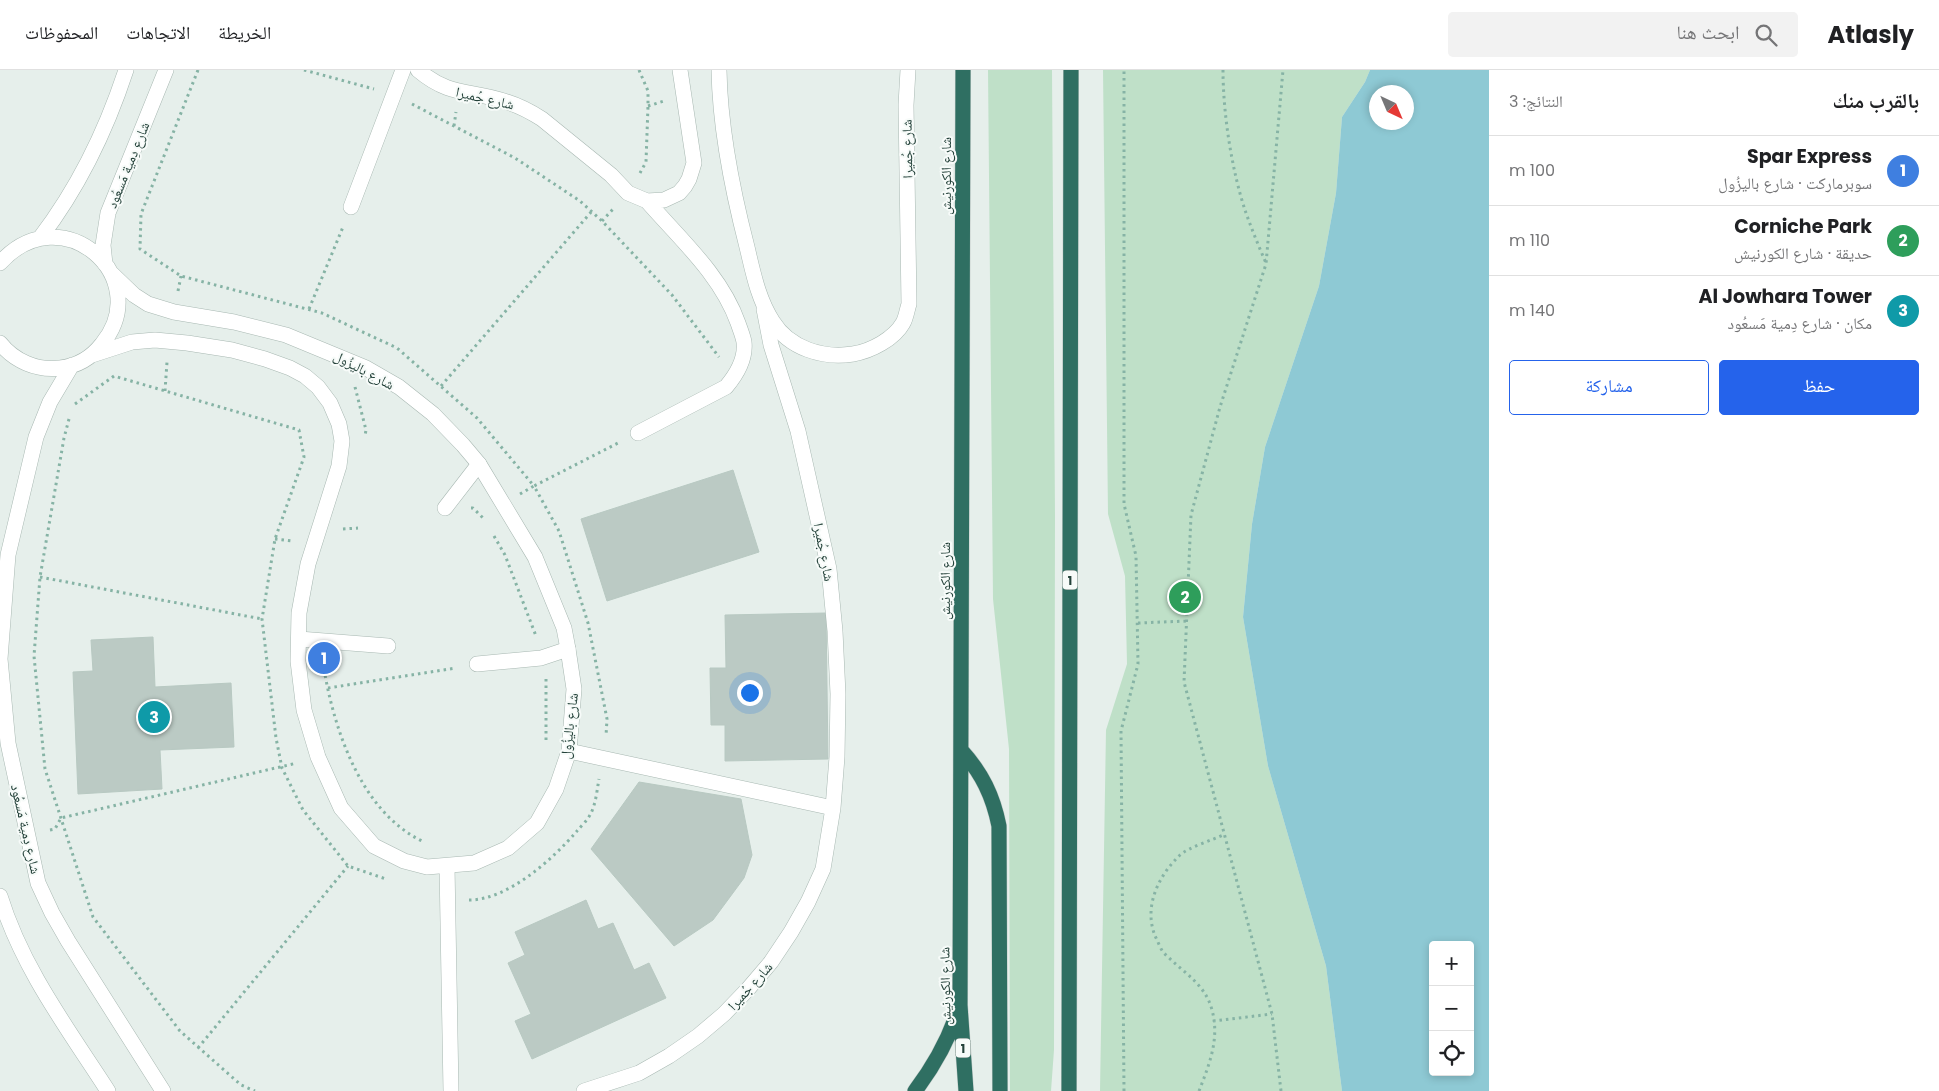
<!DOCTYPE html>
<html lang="ar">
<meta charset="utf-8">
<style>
body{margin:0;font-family:Poppins,"Noto Naskh Arabic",sans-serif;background:#f2f2f2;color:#202124;direction:rtl}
.controls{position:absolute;right:15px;bottom:15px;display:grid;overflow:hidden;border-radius:5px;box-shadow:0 2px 8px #0003}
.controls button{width:45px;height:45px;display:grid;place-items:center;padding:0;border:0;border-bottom:1px solid #e0e0e0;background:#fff;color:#202124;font:25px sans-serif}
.compass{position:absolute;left:1369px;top:15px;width:45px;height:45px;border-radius:50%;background:#fff;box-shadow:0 2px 8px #0003;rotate:136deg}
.you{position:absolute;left:749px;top:622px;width:18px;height:18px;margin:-12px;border:4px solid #fff;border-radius:50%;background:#1a73e8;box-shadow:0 0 0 8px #1a73e833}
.badge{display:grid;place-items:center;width:32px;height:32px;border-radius:50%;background:#2563eb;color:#fff;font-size:16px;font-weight:700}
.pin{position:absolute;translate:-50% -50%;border:2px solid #fff;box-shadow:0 1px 5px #0006}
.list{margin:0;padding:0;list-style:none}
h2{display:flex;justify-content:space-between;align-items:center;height:65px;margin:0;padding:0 20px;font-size:21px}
h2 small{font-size:16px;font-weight:400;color:#757577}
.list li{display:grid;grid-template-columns:32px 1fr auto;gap:15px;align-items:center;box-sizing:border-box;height:70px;padding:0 20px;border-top:1px solid #e0e0e0}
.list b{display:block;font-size:19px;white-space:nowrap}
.list p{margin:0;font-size:16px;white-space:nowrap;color:#757577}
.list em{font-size:16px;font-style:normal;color:#757577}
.actions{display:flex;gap:10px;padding:15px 20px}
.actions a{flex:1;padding:11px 0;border:1px solid #2563eb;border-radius:5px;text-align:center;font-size:18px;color:#2563eb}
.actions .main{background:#2563eb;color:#fff}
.icon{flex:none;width:28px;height:28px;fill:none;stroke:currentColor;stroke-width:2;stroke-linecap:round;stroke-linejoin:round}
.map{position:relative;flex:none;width:1489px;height:1021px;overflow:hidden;direction:ltr}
header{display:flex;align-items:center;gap:30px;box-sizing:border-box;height:70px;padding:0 25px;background:#fff;border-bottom:1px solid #e0e0e0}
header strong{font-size:24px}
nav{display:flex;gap:28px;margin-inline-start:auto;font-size:18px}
.search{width:350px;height:45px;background:#f2f2f2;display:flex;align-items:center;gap:12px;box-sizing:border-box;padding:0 18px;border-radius:5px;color:#757577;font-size:19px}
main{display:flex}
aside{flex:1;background:#fff}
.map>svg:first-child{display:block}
.green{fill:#bfe0c8}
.water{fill:#8ec9d4;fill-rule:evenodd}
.building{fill:#bbcac4;stroke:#b8c9c2}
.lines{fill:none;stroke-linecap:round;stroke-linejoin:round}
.lane-casing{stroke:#a8b8b2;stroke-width:16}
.street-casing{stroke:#a8b8b2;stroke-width:16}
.highway-casing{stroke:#c2cac8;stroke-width:16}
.path{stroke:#86b3a5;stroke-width:3;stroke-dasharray:2.5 4;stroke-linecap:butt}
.lane{stroke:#fff;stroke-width:15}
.street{stroke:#fff;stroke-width:15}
.highway{stroke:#2f6f62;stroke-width:15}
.labels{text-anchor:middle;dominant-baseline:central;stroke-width:4;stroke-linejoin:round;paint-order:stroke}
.shield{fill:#f7fbf9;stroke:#637a73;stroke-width:1}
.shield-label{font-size:12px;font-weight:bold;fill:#24423a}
.street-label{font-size:14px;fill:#24423a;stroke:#f7fbf9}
</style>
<header>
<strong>Atlasly</strong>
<div class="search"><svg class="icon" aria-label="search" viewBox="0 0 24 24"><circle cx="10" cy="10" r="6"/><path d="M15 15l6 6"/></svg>ابحث هنا</div>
<nav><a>الخريطة</a><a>الاتجاهات</a><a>المحفوظات</a></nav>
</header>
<main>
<aside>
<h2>بالقرب منك<small>النتائج: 3</small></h2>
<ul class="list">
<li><span class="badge" style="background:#3f7fe0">1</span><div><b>Spar Express</b><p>سوبرماركت · شارع باليزُول</p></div><em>100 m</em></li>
<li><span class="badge" style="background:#2e9e5b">2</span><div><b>Corniche Park</b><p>حديقة · شارع الكورنيش</p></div><em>110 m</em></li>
<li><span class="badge" style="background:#0f9aa8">3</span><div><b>Al Jowhara Tower</b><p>مكان · شارع دِمية مَسعُود</p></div><em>140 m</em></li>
</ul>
<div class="actions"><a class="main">حفظ</a><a>مشاركة</a></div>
</aside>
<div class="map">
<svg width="1489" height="1021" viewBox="0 0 1489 1021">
<rect width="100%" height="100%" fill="#e6efeb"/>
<path class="green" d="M988 0H1052L1055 446 1054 980 1051 1021H1010L1009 679 993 529Z
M1103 0H1370L1365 12 1342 47 1336 123 1319 216 1265 377 1252 454 1243 547 1268 696 1326 896 1342 1021H1100L1106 660 1127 594 1125 506 1108 444Z"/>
<path class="water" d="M1370 0H1489V1021H1342L1326 896 1268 696 1243 547 1252 454 1265 377 1319 216 1336 123 1342 47 1365 12ZM1376 22H1406V52H1376ZM1433 875H1470V1002H1433Z"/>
<path class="building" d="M733 400 759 482 607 531 581 449Z
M826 543 828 689 725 691V655H711L710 598H726L725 545Z
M153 567 155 617 231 613 234 677 160 680 162 719 78 724 73 602 93 601 91 570Z
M639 712 741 729 752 785 744 808 713 850 674 876 591 779Z
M586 830 598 859 613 853 634 900 649 893 666 928 532 989 515 951 531 944 508 893 525 885 515 862Z"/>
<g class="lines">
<g class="lane-casing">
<path id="lane" d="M418 0C451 28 471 19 507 32 520 36 531 42 542 49L611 105 628 123 647 131 664 130 679 123 685 116 689 109 694 93 680 0
M351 137 403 0
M638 363 726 317C737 304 746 289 744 272 743 266 740 259 738 253 721 205 680 169 647 131
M445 438 479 394
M299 569 388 576
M477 594 541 588 568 579
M569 681 833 738
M447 796 451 1021
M584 1021 639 1003 669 986 698 966 724 944 748 919 771 892 791 862 808 832 823 799 833 738 837 687 838 624 835 561 829 499 798 361 771 275 764 239"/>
</g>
<g class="street-casing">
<path id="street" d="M719 0C720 60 732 119 747 177 753 202 758 229 773 252 789 278 823 289 853 284 871 281 894 269 903 253 906 248 907 240 909 234L906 35 908 0
M40 168C79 117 106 61 126 0
M0 193C62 124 156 208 102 274 92 287 77 296 60 298 37 301 14 291 0 273
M105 194 103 175 108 143 166 0
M92 285 132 272 155 270 187 273 232 280 265 289 290 298 305 306 318 317 330 333 339 354 342 371 339 396 308 494 299 543 298 591 304 640 318 687 341 738 374 776 404 791 427 797 474 793 508 778 537 753 556 719 569 681 574 619 568 579 564 558 535 487 479 394 463 375 433 344 399 317 366 298 286 265 234 252 174 242 148 234 134 225 111 203
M72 295 50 332 36 367 8 485 0 589 8 673 38 813 52 843 68 871 163 1021
M0 826C22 898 68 959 108 1021"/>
</g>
<g class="highway-casing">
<path id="highway" d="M963 0 960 935 966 1021
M961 680C982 703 993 726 999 756L1000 1021
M915 1021C934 996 948 971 958 941
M1069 1021 1071 0"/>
</g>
<path class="path" d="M198 0 141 144 140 179 181 206 322 243 397 278 477 348 534 416 620 372
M304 0 374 19
M639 0 648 21V36L646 92 640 103
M1223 0C1223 44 1232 102 1246 143 1252 160 1259 177 1266 193
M412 34 515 88 580 131 602 151 672 225 719 287
M648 36 664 31
M454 56 456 42
M602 151 614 138
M178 221 181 206
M309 239 343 157
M441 316 592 141
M355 317 366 360 365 366
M165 321 167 292
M75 334 114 306 299 360 304 387 275 469 262 549 276 668 282 698 303 740 348 796 386 809
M69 349 64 368 40 507 34 586 45 699 93 847 180 961 241 1015 255 1021
M520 424 534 416 559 461 588 553 607 649 606 666
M471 438H473L485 450
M343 459 358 458
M494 466 505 485 536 566
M275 469 292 471
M40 507 262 549
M1138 553 1187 551
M323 593C333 657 360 741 422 771
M328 618 456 598
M546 670V609
M50 760 55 759 61 748 297 693
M469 830C508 830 553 789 577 761 581 756 588 750 591 743 596 733 597 720 599 709
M1213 951 1272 944
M198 978 348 796
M1124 1021 1121 661 1138 594 1136 486 1124 434V0
M1199 1021C1209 995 1220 969 1212 940 1205 913 1182 902 1164 883 1161 880 1159 874 1157 870 1142 840 1157 807 1180 785 1189 777 1213 770 1225 764
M1281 1021 1272 944 1184 612 1191 445 1220 337 1266 194 1283 0"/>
<use href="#lane" class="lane"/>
<use href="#street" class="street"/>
<use href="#highway" class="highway"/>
</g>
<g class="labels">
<g class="shield">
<rect x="1062.5" y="500.5" width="15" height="19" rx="4"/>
<rect x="955.5" y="968.5" width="15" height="19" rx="4"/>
</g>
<g class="shield-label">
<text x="1070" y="510">1</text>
<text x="963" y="978">1</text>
</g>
<g class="street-label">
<text transform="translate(485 28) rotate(13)">شارع جُميرا</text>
<text transform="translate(907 79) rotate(-91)">شارع جُميرا</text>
<text transform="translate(128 95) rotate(-68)">شارع دِمية مَسعُود</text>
<text transform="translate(946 106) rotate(-90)">شارع الكورنيش</text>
<text transform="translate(364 300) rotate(28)">شارع باليزُول</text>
<text transform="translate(824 482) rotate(79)">شارع جُميرا</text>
<text transform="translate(945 511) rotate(-90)">شارع الكورنيش</text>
<text transform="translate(569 656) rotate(-83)">شارع باليزُول</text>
<text transform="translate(26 759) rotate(77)">شارع دِمية مَسعُود</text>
<text transform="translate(750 916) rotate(-48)">شارع جُميرا</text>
<text transform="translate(945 916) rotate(-91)">شارع الكورنيش</text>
</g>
</g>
</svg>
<div class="controls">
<button>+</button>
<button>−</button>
<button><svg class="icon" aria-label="locate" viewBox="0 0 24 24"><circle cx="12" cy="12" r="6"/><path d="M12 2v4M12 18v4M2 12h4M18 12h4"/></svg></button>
</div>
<svg class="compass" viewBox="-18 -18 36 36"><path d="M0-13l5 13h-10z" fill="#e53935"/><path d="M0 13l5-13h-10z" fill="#757577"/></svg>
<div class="you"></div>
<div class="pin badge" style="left:324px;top:588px;background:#3f7fe0">1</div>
<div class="pin badge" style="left:1185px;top:527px;background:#2e9e5b">2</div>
<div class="pin badge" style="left:154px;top:647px;background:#0f9aa8">3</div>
</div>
</main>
